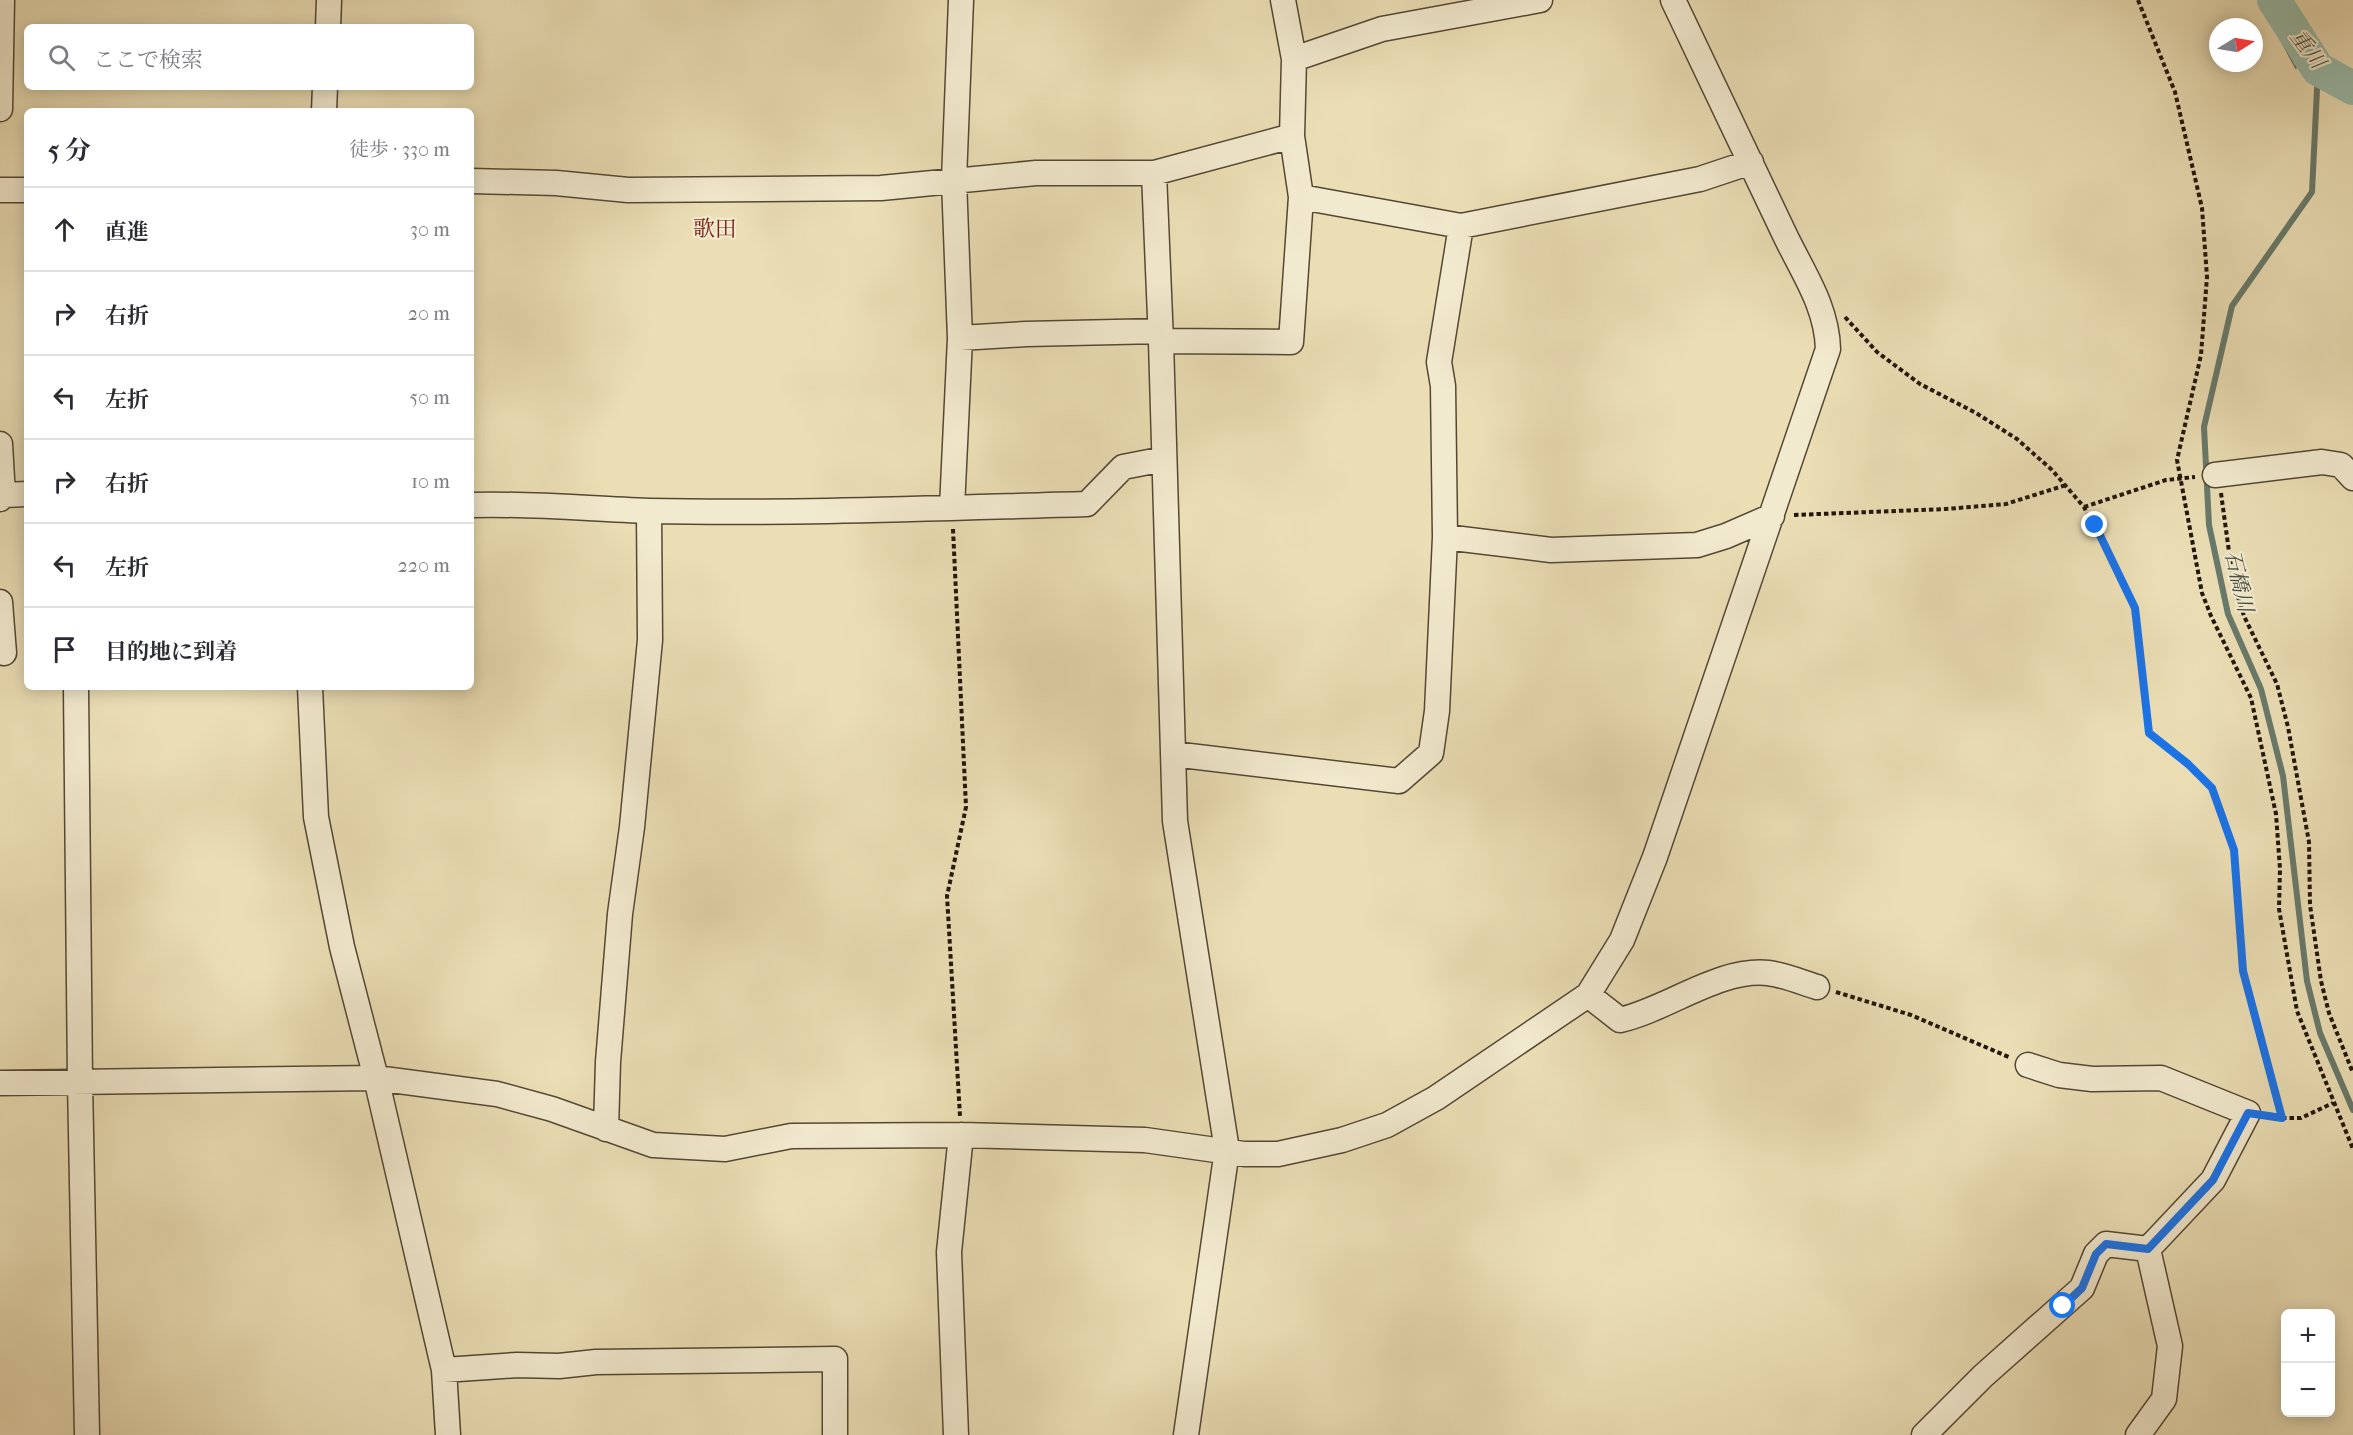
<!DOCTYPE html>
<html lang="ja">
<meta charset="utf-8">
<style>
body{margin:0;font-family:"IM FELL French Canon","Noto Serif JP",serif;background:#f7f7f7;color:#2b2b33}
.controls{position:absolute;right:18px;bottom:18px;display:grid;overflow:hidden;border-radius:9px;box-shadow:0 3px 15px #0003}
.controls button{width:54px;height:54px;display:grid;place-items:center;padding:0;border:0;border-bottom:2px solid #e1e1e2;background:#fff;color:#2b2b33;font:30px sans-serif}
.compass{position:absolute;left:2209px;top:18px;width:54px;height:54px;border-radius:50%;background:#fff;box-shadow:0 3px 15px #0003;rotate:79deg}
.stop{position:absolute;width:18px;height:18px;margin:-14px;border:4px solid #1a73e8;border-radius:50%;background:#fff}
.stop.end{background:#1a73e8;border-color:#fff;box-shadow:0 2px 6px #0008}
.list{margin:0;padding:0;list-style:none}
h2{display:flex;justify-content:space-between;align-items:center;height:78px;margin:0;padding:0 24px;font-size:26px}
h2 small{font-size:20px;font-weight:400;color:#7c7c81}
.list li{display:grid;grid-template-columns:39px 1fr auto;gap:18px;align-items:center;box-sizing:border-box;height:84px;padding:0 24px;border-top:2px solid #e1e1e2}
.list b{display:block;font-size:22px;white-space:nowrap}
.list em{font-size:20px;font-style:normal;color:#7c7c81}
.icon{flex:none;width:33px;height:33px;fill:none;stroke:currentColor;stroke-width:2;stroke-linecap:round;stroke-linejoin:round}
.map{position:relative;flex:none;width:2353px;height:1435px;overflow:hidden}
.search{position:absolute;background:#fff;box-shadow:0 3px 15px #0003;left:24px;top:24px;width:450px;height:66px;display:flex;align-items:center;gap:15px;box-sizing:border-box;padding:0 21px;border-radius:9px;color:#7c7c81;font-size:22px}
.panel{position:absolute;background:#fff;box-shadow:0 3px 15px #0003;left:24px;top:108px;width:450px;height:582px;border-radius:9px}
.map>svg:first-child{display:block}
.water{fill:#98bcab;stroke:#687a6b;stroke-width:1.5}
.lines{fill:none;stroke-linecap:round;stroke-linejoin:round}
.stream{stroke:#687a6b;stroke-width:6}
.river{stroke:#98bcab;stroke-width:34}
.minor-casing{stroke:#544835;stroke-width:27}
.path{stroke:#21160a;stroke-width:4;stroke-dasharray:4.5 3;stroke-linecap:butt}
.minor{stroke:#f2eacf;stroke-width:24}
.route{stroke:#1a73e8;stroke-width:8}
.labels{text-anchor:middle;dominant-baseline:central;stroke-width:4.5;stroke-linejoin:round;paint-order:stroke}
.water-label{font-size:21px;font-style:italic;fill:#4b5042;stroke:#f2eacf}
.quarter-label{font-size:22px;fill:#7a1f14;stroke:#f2eacf}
</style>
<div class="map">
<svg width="2353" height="1435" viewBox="0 0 2353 1435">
<rect width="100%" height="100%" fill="#ebdeb5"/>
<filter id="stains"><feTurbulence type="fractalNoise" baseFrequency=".00333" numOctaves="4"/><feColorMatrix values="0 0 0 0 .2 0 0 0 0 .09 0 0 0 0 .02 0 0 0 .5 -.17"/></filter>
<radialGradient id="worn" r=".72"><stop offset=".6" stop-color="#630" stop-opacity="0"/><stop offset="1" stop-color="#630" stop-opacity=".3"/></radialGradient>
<path class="water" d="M2264 0H2291L2295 11 2296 69 2274 27Z"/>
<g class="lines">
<path class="stream" d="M2318 69 2312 192 2232 306 2204 427 2209 525 2228 614 2261 689 2283 776 2307 981 2320 1033 2353 1110"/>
<path class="river" d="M2274 0 2318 69 2353 88"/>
<g class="minor-casing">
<path id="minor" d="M1283 0 1294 59
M328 27 329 0
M0 109 2 0
M324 111 325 87
M1154 173 1161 341 1175 821 1227 1150 1186 1435
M471 181 556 183 628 190 881 188 1036 173H1154L1292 136
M0 190H27
M1301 197 1461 226 1700 179 1751 162
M960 338 1026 334 1160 331
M1161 341 1291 342 1301 197 1292 136 1294 59 1382 29 1540 0
M0 444 3 495 0 499
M2215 475 2322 462 2341 465 2353 478
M3 495 27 494
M471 505C530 503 589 509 649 511 794 514 941 508 1087 504L1123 467 1164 459
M952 508 960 338 954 180 961 0
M1445 537 1551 550 1697 545 1726 536 1772 516
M0 602 4 653
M76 687 80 1082 87 1435
M310 687 316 817 342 947 376 1078 444 1370 448 1435
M1173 754 1399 781 1431 753 1437 711 1445 537 1443 386 1439 362 1461 226
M1588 995 1620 1020C1668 1009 1719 968 1768 973 1784 975 1801 982 1817 987
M0 1083 376 1078 497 1094 552 1109 653 1145 725 1149 791 1136 961 1135 1145 1140 1244 1154H1278L1342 1140 1387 1125 1436 1098 1588 995 1622 940 1655 857 1828 349C1827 305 1801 270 1783 231 1747 154 1710 77 1673 0
M606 1129 608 1062 620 914 632 827 650 640 649 511
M444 1370 517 1365 559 1366 596 1362 835 1359V1435
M956 1435 949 1252 961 1135
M1924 1435 1983 1376 2082 1288 2096 1254 2106 1244 2148 1249 2213 1180 2248 1113 2161 1078 2092 1079 2059 1075 2028 1065
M2138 1435 2164 1399 2170 1346 2148 1249"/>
</g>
<path class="path" d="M2138 0 2175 92 2202 208 2207 277 2201 355 2177 460 2202 593 2211 616 2251 698 2276 814 2280 869 2279 909 2297 1011 2353 1149
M1845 317 1877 352 1920 384 1976 413 2017 439 2052 470 2084 507 2135 608 2149 733 2188 764 2213 788 2234 850 2243 971 2282 1118 2267 1116
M2221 493 2233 581 2244 616 2277 684 2288 727 2309 842 2310 905 2321 981 2329 1013 2353 1073
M2084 507 2166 480 2195 477
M1794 515 1946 509 2006 504 2066 485
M953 529 966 807 947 896 960 1116
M1836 992 1911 1015 2011 1058
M2282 1118H2301L2333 1103"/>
<use href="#minor" class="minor"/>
</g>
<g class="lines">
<path class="route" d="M2063 1306 2082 1288 2096 1254 2106 1244 2148 1249 2213 1180 2248 1113 2282 1118 2243 971 2234 850 2212 788 2188 764 2149 733 2135 608 2095 525"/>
</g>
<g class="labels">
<g class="water-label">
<text transform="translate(2308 49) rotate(53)">重川</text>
<text transform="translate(2239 581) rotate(77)">石橋川</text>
</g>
<g class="quarter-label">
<text x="715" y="229">歌田</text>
</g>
</g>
<rect width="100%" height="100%" filter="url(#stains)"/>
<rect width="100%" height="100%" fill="url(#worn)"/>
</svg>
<div class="controls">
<button>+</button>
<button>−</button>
</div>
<svg class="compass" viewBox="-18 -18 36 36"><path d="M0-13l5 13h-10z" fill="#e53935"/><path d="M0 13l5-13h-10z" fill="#7c7c81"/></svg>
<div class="stop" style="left:2063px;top:1306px"></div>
<div class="stop end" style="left:2095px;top:525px"></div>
<div class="search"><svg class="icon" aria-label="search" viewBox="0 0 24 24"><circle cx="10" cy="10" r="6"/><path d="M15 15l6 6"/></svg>ここで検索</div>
<section class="panel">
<h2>5 分<small>徒歩 · 330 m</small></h2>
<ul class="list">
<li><svg class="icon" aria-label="ahead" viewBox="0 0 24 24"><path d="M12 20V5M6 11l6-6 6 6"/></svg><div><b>直進</b></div><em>30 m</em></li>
<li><svg class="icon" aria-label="right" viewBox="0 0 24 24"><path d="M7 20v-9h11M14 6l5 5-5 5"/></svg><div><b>右折</b></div><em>20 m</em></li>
<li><svg class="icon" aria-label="left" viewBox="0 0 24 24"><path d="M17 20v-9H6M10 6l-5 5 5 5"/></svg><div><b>左折</b></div><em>50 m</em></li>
<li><svg class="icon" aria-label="right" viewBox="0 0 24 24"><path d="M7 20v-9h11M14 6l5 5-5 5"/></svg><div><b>右折</b></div><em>10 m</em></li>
<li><svg class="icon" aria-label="left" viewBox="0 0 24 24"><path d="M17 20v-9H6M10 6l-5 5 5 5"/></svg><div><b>左折</b></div><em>220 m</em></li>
<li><svg class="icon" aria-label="arrive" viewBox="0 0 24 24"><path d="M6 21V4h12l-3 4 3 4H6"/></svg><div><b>目的地に到着</b></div></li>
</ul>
</section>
</div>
